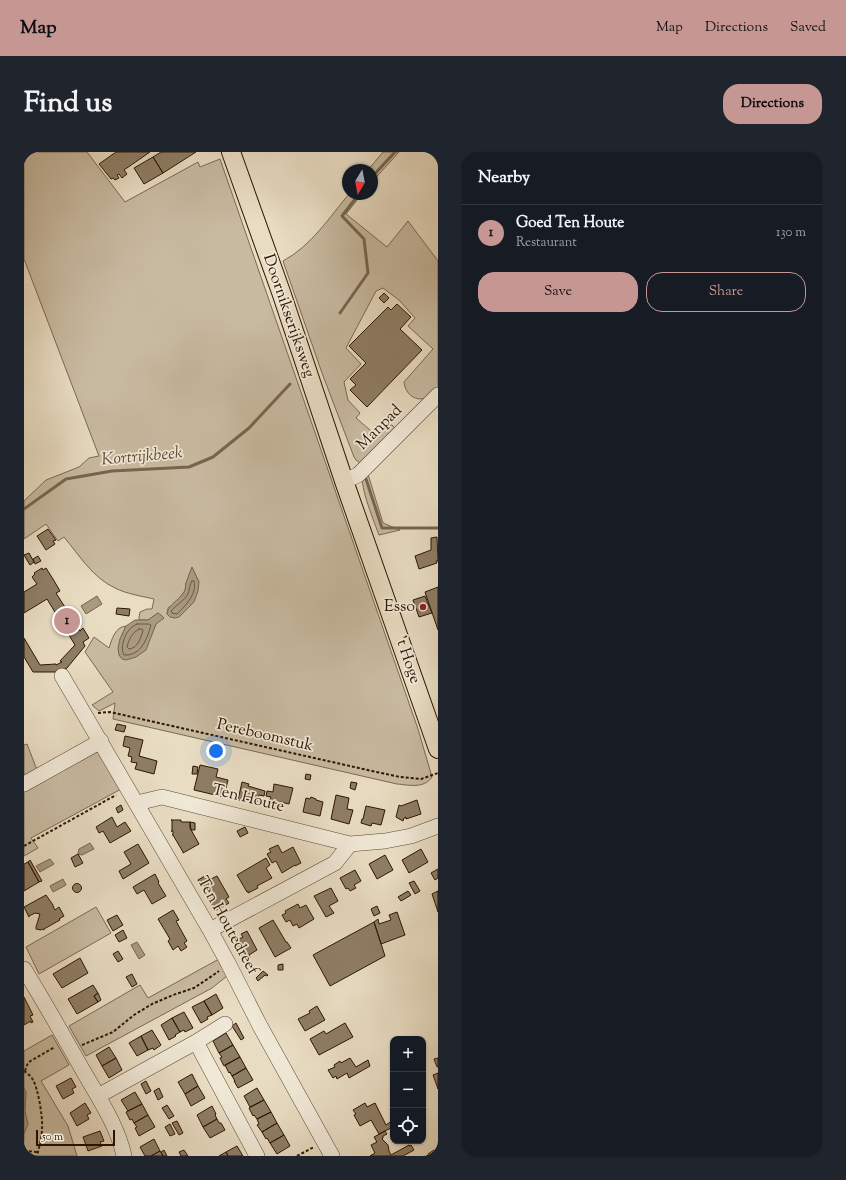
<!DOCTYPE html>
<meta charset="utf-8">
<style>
body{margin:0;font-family:"Sorts Mill Goudy",serif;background:#20242c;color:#f1f3f6}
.controls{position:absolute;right:12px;bottom:12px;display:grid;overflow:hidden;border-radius:8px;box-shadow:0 1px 3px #0004}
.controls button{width:36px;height:36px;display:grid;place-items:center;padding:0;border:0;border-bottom:1px solid #363941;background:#171b24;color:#f1f3f6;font:20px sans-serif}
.compass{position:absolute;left:318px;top:12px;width:36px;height:36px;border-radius:50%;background:#171b24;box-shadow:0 1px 3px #0004;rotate:190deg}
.scale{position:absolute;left:12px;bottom:10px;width:79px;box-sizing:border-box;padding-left:4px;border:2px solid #2c1600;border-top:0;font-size:11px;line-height:14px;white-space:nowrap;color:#2c1600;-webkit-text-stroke:3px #f0e8d7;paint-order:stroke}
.you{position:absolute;left:192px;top:599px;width:14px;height:14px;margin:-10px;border:3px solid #fff;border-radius:50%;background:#1a73e8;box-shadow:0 0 0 6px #1a73e833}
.badge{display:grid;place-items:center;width:26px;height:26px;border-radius:50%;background:#c59692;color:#111;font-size:13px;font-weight:700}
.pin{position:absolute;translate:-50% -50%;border:2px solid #fff;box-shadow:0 1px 4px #0006}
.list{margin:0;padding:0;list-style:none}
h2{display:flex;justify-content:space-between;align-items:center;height:52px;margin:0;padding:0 16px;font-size:17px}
h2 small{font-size:13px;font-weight:400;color:#9ea1a6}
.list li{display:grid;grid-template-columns:26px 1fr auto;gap:12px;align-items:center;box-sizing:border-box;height:56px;padding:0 16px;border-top:1px solid #363941}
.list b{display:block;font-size:15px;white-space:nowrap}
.list p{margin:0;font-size:13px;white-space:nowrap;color:#9ea1a6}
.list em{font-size:13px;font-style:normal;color:#9ea1a6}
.actions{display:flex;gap:8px;padding:12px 16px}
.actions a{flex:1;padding:9px 0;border:1px solid #c59692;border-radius:16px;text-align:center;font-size:14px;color:#c59692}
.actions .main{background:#c59692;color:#111}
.icon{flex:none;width:22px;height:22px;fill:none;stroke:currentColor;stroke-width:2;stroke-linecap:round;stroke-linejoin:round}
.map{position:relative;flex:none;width:414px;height:1004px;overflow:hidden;border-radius:16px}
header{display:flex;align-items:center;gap:24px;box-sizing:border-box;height:56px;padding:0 20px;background:#c59692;color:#111}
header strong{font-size:19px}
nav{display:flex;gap:22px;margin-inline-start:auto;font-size:14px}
.intro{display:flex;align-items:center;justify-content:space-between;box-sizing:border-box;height:96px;padding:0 24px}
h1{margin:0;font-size:28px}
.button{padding:10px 18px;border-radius:16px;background:#c59692;color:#111;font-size:14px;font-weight:700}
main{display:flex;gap:24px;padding:0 24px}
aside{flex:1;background:#171b24;border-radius:16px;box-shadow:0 1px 3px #0004}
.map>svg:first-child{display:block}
.green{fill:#c8baa1;stroke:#7a6850;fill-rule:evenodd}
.water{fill:#a89980;stroke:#76654d}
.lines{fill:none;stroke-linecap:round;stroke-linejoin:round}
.shore{stroke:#6a5840;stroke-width:1}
.stream{stroke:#76654d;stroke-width:3}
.building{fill:#8e7d65;stroke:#2c1600}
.minor-casing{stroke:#5b4830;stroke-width:16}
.major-casing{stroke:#2c1600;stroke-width:20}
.path{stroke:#2c1600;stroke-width:2;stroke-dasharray:3 2;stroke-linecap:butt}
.minor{stroke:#f0e8d7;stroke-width:15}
.major{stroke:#e8dcc2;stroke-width:18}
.poi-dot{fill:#8f2418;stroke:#f0e8d7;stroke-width:1.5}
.labels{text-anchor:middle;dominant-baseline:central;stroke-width:3.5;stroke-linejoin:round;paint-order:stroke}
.street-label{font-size:16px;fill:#2c1600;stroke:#f0e8d7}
.poi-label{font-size:16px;fill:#2c1600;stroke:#f0e8d7;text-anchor:end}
.water-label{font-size:17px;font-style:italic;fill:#5e4a33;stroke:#f0e8d7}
</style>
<header>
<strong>Map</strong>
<nav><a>Map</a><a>Directions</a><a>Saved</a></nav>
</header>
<div class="intro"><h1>Find us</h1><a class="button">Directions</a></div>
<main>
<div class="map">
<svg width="414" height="1004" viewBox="0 0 414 1004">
<rect width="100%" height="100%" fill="#e8dcc2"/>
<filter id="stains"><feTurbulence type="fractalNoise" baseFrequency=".005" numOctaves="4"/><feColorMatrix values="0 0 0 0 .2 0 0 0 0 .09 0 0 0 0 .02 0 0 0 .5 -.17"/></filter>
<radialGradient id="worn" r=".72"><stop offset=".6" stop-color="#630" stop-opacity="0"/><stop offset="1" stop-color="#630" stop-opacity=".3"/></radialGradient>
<path class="green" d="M0 0H63L101 50 174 10 176 15 196 7 394 577 408 625C400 637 385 633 373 632L89 567 91 551 75 559 68 553 89 540 61 500 70 485 85 496C88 487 91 475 102 474L96 488H125L132 472 134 461 124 468H115V465L116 460 123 457H128L130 447C117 444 103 442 91 436 69 426 55 403 40 385L34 389 22 372 0 387V349L22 328 55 315 65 306 75 304 0 107ZM168 416 175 430 143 462 144 456 151 451 161 439 162 432Z
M359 0H375L348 30V18H344Z
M325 42H338L322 62 363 95 384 69 414 109V236C411 238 407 242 404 245 392 251 381 242 380 230L409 197 384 174 391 166 375 148 359 136 352 139 322 196 337 212 320 230 324 248 336 261 332 266 353 284 363 274 368 273 373 278 337 312 332 308 330 305 298 221 259 109C287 94 305 66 325 42Z
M343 319 359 371 376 378 355 383C351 372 335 333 339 324 340 322 342 321 343 319Z
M3 592 13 618 0 625V593Z
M73 600 79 603 99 636 7 686 14 696 0 704V639Z
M72 755 87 781 15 822 2 795Z
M195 807 203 824 188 836 62 904 45 874 116 833 124 846Z
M28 883 45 913 17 929 44 974 53 1004H0V899Z"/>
<path class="water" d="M168 415 175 430 174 439 170 450 155 465 151 466 146 465 143 462C144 452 155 449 160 440 162 437 161 434 162 431 164 425 166 420 168 415Z
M73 444 78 452 62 462 57 454Z
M134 461 137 463 140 466 132 472 122 498 112 505 102 508 98 507 95 503 94 496 96 487 102 474 111 468H124Z
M66 691 70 697 58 703 54 702 55 697Z
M26 707 30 712 16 720 12 714Z
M39 727 42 733 29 740 26 734Z
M113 790 121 803 115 807 107 793Z
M0 936 2 940 1 959 4 972 0 982Z"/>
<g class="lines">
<path class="shore" d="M168 429H170C173 442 162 453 153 462L148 461 147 459C152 453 160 449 164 442 166 438 165 433 168 429Z
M113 472H125L127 473C123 487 117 504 100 503 96 496 100 484 105 478 107 475 110 474 113 472Z
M115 477H118L119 479C116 487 114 496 105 497L103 495C105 487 108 481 115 477Z"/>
<path class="stream" d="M348 25 371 0
M316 161 344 121 340 87 318 64 335 42
M342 327 358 376H414
M0 357 42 327 88 319 165 315 189 305 225 276 266 232"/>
</g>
<path class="building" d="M92 0H126L100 18 103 22 98 26 95 22 93 23 95 26 91 28 89 26 87 27 75 12Z
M137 0H172L139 21 129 5Z
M129 5 139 21 120 32 110 16Z
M360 141 365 146 360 151 355 146Z
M373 152 387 165 376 177 398 198 343 255 326 238 332 233 326 227 342 211 325 194 364 155 367 158Z
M24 377 32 388 29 389 31 392 22 398 13 384Z
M413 385 414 409H412L413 411 395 417 391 404 407 398V386Z
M5 401 10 410 6 413 0 403Z
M14 404 17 409 11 412 9 407Z
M18 416 19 418 22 416 29 427 36 439 32 441 56 479 59 476 65 486 59 490 61 494 43 516 35 520H9L0 505V486L16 513 32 512V513L38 510 36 509 51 493 23 447 0 461V440L13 432 8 425 11 422 10 421Z
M414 435V478L401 440Z
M401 444 408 461 395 465 389 448Z
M93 456 106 457 105 464 92 462Z
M93 572 102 574 100 580 91 578Z
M101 584 119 588 115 604 133 609 130 622 111 617 113 611 107 610 108 605 104 604 106 596 99 594Z
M176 613 194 617 192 625 204 628 200 645 170 638Z
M169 614 174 615 173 622H168Z
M282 622 287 623 286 628 281 627Z
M218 630 225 632 224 634 241 639 240 644 235 643 233 650 221 647 220 649 214 648Z
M327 630 333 631 331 638 326 636Z
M250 632 269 636 265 652 256 650 255 657 244 654 247 645 242 644 243 639 249 640Z
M312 643 325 646 323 657 329 658 325 672 307 667Z
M287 645 292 647V648L299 650 296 664 279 660 282 646 286 647Z
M393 648 397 662 382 667V665L380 666 379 669 372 665 375 653 377 654Z
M97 653 99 658 94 661 92 656Z
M342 654 361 658 357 673 348 671 347 674 337 671 338 667H339Z
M88 665 93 675 101 670 107 679 86 691 79 679 75 681 72 675Z
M147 668H157V670H166V676L175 692 159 701V700L149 683H148L149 682V679H147H148V668Z
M166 670 171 671V678H167Z
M221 675 224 681 216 685 213 679Z
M114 692 125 711 99 727 95 719 107 712 100 700Z
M254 693 258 701 269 695 277 711 271 714V713L258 721 252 709 248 711 243 702 247 700 245 697Z
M397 697 404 710 385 721 378 708Z
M54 702 59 711 51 715 47 706Z
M361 703 369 718 353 727 345 712Z
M242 706 246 713 242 716 248 726 233 734 234 736 224 741V739L223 740 213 723Z
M6 708 18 729 15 730 4 710Z
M4 710 15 730 0 739V712Z
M414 717V726L411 728 407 721Z
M331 718 337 729 330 733 332 736 326 739 324 736 322 737 316 726Z
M131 722 135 730 134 731 142 744 128 752 120 738 113 742 109 735Z
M184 722 187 727 193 724 205 745 202 747 205 751 191 759 186 749 187 748 184 744 185 743 179 732 177 734 174 728Z
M390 729 396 739 391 742 385 731Z
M48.5 736a4.5 4.5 0 1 1 9 0a4.5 4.5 0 1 1-9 0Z
M307 736 314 749 305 754 310 761 302 765 290 744Z
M384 739 387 743 377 749 374 745Z
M414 739V760L408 742Z
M22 743 29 753V754L31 758 35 755 40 764 35 767 36 768 20 777V778L18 777 17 778 12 777V775L16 762 11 761 5 764V765L0 755Z
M274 752 276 756 282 753 290 767 275 776 273 772 269 774 266 768 262 770 258 763 262 761 261 759Z
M353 754 356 761 350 764 347 757Z
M149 758 155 768 152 769 163 789 160 791 163 795 157 799 154 794 149 798 144 789 146 787 134 767Z
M373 760 381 783 357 792 350 770 354 767 355 772 367 768 365 763Z
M93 763 99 773 89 779 83 768Z
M249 768 262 790H263L267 796 251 805 235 776Z
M350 770 361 804 306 834 289 803Z
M99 778 103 786 95 790 91 783Z
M223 779 233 798 225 803 226 806 219 809 209 790 219 785 217 782Z
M94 799 99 807 94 810 89 802Z
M56 806 64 821 38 836 29 822Z
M259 812V818H254V813Z
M239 819 244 823 243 824 241 823 234 829 232 826Z
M108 822 113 832 108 835 102 825Z
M69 833 74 841 70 844 74 850 53 862 44 847Z
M74 841 77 848 74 850 70 844Z
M192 842 199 856 188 863 180 849Z
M0 845 9 863 6 864 9 870 7 871V869L0 873Z
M180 849 188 863 183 865 184 867 177 871 168 855Z
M293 854 301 868 281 879 274 867 286 861 285 859Z
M160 860 169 876 161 880 160 878 156 880 148 866Z
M148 866 156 880 151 883 152 884 145 888 137 873Z
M212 871 220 886 217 888 208 874Z
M321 871 329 885 295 903 286 887 300 879 302 882Z
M128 878 137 893 130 898 129 896 124 898 117 884Z
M202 881 209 893 195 901 189 889Z
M117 884 124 898 113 904 105 891Z
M209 893 216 905 200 914 196 906 198 905 195 901Z
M85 895 92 906 78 914 72 903Z
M216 905 222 916 208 924 206 920 205 921 201 913Z
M92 906 98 918 85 926 78 914Z
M326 906 332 915 344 908 346 914 325 926 323 921 313 927 312 924 309 926 304 918 311 915 310 913 316 909 317 911Z
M414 906V915H413L410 907Z
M222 916 229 928 214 936 210 929H211L208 924Z
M414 921V937L409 923Z
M168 922 174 934 161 942 154 930Z
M47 926 52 935 48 937 50 941 39 947 32 934Z
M122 929 127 939 122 942 117 932Z
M174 934 181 946 167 954 161 942Z
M135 936 139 945 134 948 130 939Z
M233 936 240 948 226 955 220 944Z
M111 940 118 952 104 959 97 948Z
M240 948 247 960 233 967 230 963 229 964 225 956Z
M61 951 67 961 63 963 65 967 53 974 46 961Z
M341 951 343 955 351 951 362 973 368 969 369 975 355 982 347 968 336 974 330 963 332 962 329 958Z
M118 952 124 963 110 971 108 967 106 968 102 960Z
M143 953 150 964 145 967 138 956Z
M188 954 192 962 191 963 193 967 179 975 173 963Z
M247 960 253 971 238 980 233 973 235 972 233 967Z
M124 963 131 975 115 984 111 976 113 975 110 971Z
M193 967 195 971H197L201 978 186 986 179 975Z
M153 969 159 981 155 983 148 971Z
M253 971 260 983 246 991 243 986 242 987 238 980Z
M146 972 151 982 146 984 141 975Z
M76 979 80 989 76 990 78 994 64 999 59 985Z
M361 979 363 982 359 984V986L358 987 364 993 365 999 367 1003 385 993V994L387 993 390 998 379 1004H346L351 1001 347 993 353 990 350 985Z
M260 983 266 994 253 1002 246 991Z
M130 987 136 999 127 1004H121L116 995Z
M213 994 219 1004H204L202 1000Z
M140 998 143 1004H139L137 1000Z
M160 998 164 1004H157L155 1000Z
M410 998 413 1004H405L404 1002Z
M136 999 139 1004H127Z
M202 1000 204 1004H195Z"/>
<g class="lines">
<g class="minor-casing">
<path id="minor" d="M320 329 334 323 414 243
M38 524 186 778 204 811 236 874 308 1004
M0 632 77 589
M113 651 138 645 326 692 361 689 387 684 414 674
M186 778 311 711 326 692
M0 817C21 851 41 887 61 922 76 948 94 975 100 1004
M172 890 201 872
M74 944 172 890 233 1004"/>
</g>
<g class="major-casing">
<path id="major" d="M207 0 257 140 320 329 414 597"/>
</g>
<path class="path" d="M74 561 86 560 348 619 376 625 397 627 414 621
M0 694 92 643
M58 893 89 880 110 863 128 852 149 843 170 836 188 824 195 819
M0 919C3 921 7 924 9 928 14 936 19 966 18 976 18 986 15 995 13 1004
M1 919 3 913 5 910 31 895
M0 999 14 1000
M273 1004 290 995"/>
<use href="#minor" class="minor"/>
<use href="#major" class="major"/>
</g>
<circle class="poi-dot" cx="399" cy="455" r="4"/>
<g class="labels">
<g class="street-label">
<text transform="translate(264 164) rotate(71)">Doornikserijksweg</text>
<text transform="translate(356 276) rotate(-45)">Manpad</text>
<text transform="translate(383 508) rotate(71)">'t Hoge</text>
<text transform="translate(241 584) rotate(13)">Pereboomstuk</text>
<text transform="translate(224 647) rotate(14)">Ten Houte</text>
<text transform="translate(203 774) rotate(61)">Ten Houtedreef</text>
</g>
<g class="poi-label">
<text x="391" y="455">Esso</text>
</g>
<g class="water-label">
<text transform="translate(118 305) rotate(-5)">Kortrijkbeek</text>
</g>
</g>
<rect width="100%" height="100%" filter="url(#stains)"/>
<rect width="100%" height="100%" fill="url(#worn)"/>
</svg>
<div class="controls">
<button>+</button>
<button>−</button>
<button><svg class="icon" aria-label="locate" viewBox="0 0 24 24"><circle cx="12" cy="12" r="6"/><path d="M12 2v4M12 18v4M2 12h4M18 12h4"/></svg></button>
</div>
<svg class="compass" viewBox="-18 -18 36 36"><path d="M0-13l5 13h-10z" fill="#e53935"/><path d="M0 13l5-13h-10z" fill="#9ea1a6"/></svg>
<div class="scale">50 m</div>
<div class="you"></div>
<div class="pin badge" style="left:43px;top:469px">1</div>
</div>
<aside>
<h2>Nearby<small></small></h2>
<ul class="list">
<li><span class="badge">1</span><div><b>Goed Ten Houte</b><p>Restaurant</p></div><em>130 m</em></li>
</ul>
<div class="actions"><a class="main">Save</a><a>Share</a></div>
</aside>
</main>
